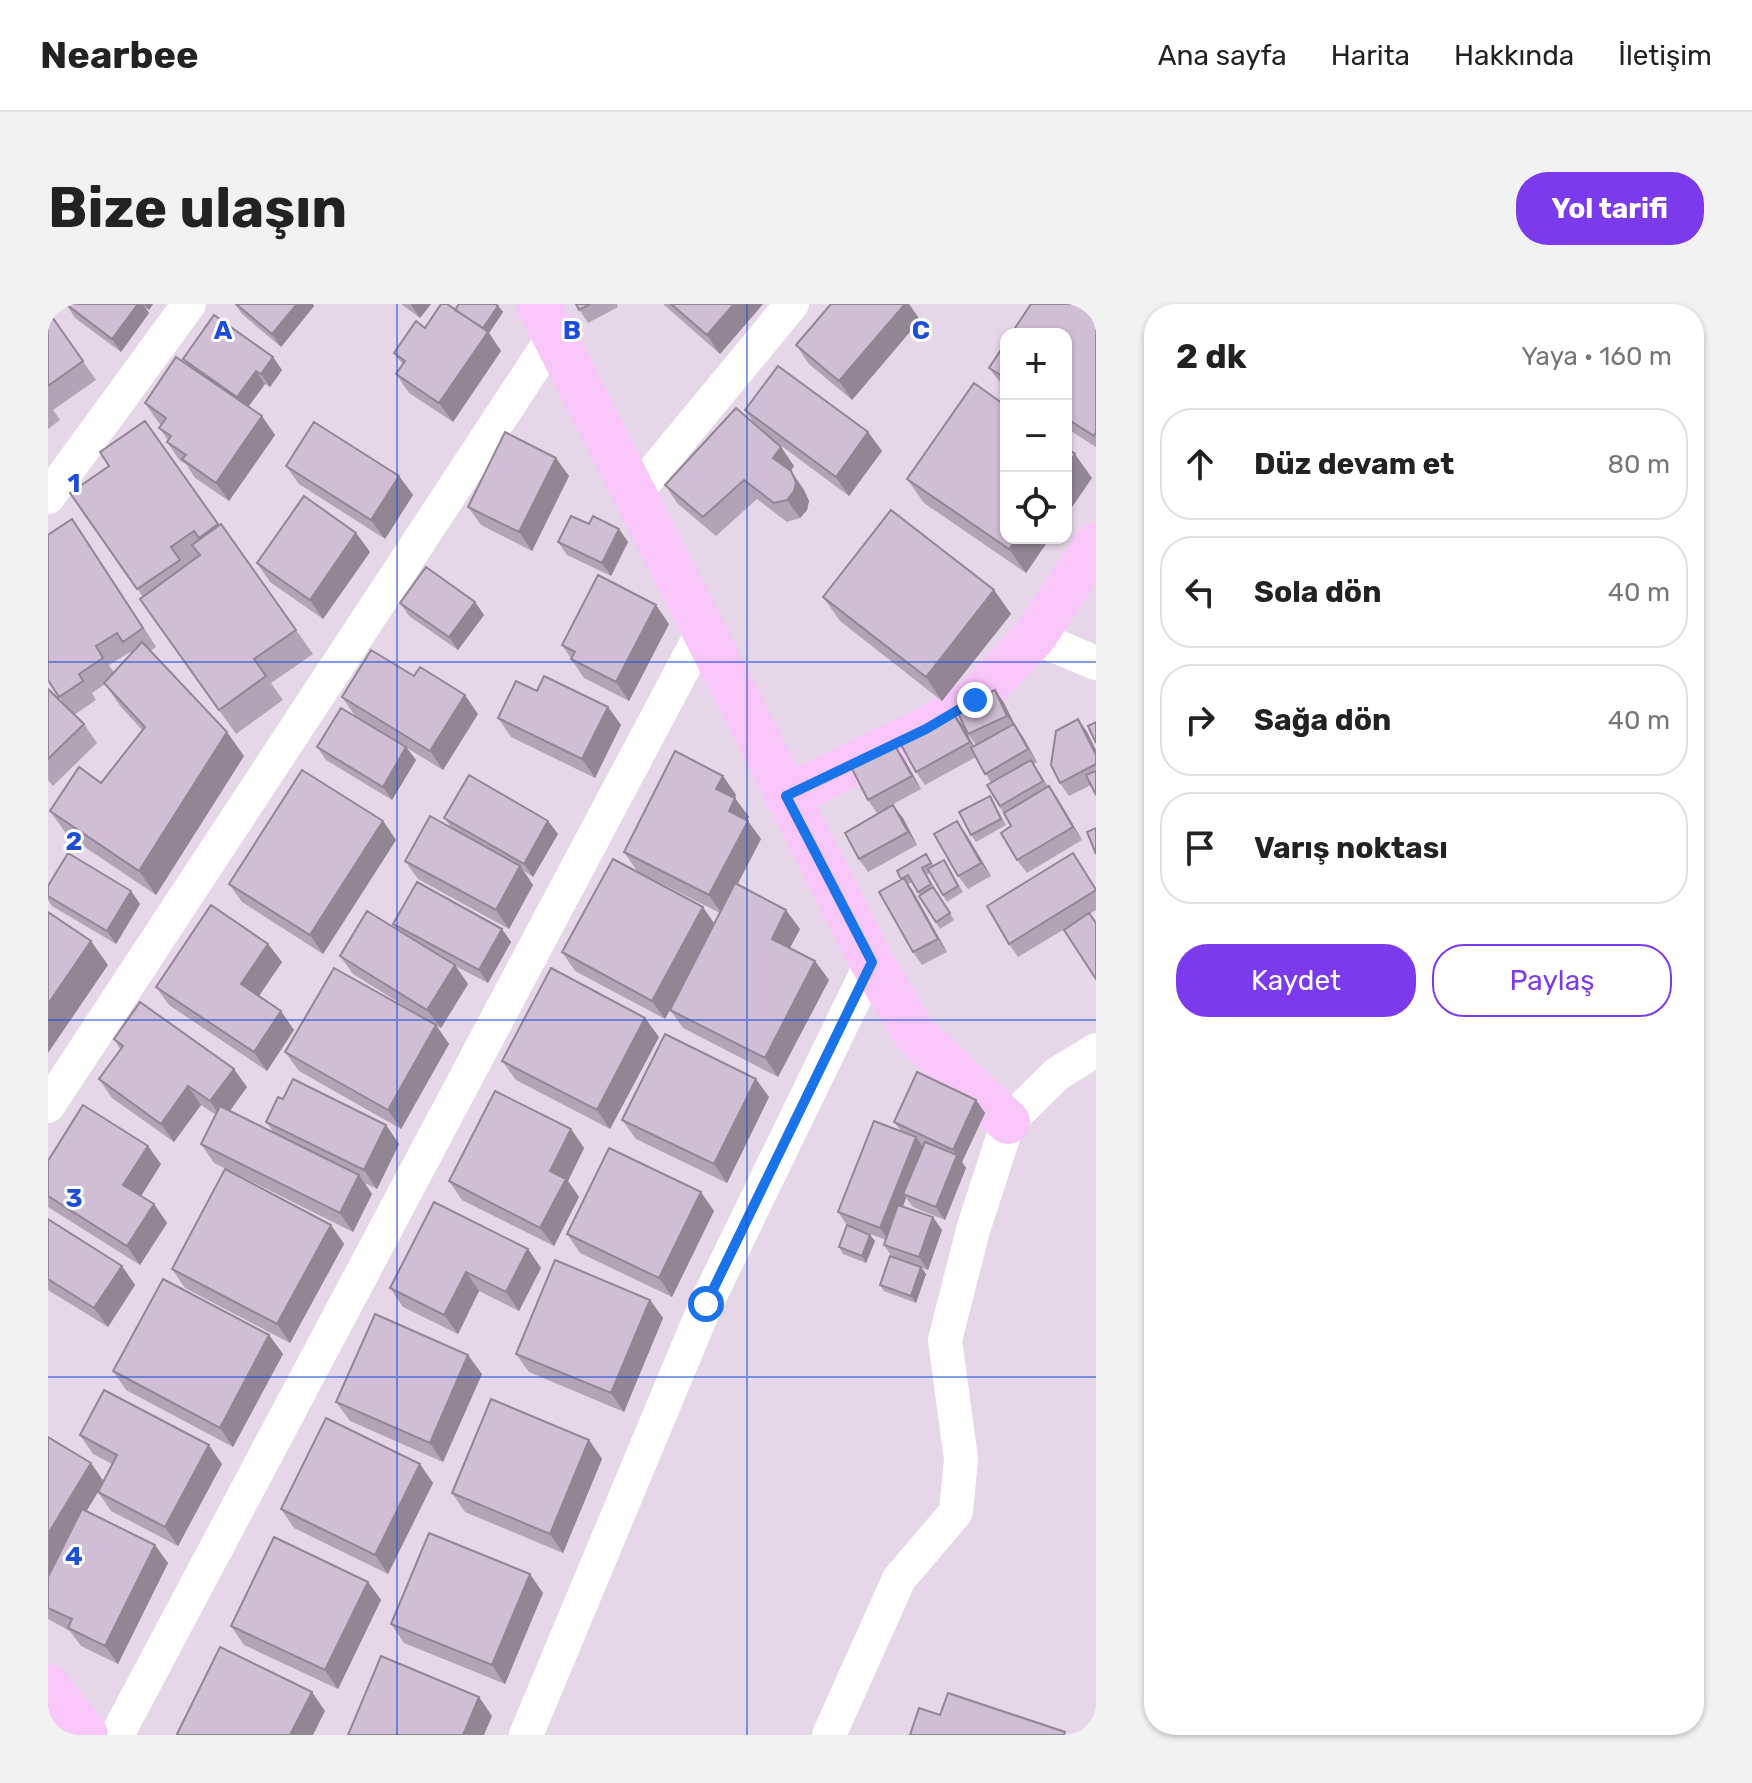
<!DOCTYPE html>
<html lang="tr">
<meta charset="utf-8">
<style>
body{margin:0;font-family:Rubik,sans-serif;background:#f2f2f2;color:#222}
.controls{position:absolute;right:24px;top:24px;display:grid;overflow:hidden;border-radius:16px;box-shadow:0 2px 6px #0004}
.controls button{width:72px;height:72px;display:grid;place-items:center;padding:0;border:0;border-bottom:2px solid #e0e0e0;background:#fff;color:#222;font:40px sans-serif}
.stop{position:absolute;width:24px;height:24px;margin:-18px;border:6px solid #1a73e8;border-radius:50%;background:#fff}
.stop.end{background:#1a73e8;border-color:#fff;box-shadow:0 2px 8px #0008}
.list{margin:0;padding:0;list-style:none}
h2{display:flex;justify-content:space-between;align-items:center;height:104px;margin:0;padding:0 32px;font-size:34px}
h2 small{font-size:26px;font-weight:400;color:#767676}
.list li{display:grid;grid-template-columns:52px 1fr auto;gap:24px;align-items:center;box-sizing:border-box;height:112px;margin:0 16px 16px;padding:0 16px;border:2px solid #e0e0e0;border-radius:32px}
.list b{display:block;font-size:30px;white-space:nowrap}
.list em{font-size:26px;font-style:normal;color:#767676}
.actions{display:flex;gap:16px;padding:24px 32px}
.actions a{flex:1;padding:18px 0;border:2px solid #7c3aed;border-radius:32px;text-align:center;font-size:28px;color:#7c3aed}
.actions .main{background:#7c3aed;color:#fff}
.icon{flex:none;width:44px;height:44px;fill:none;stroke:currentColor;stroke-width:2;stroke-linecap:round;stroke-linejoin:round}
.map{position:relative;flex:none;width:1048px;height:1431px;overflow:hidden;border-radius:32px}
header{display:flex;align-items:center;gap:48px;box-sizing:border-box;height:112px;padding:0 40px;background:#fff;border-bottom:2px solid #e0e0e0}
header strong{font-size:38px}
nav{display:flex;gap:44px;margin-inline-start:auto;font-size:28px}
.intro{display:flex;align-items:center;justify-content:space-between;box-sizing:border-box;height:192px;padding:0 48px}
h1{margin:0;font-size:56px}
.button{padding:20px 36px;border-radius:32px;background:#7c3aed;color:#fff;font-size:28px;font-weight:700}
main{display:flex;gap:48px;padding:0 48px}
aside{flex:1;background:#fff;border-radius:32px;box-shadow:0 2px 6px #0004}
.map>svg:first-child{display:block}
.residential{fill:#e6d7e8;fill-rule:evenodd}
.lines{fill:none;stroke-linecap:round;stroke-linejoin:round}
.street{stroke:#fff;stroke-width:34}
.secondary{stroke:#f9c6f9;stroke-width:44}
.wall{fill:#b3a3b6;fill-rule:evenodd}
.shaded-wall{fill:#928594}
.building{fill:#d0bed4;stroke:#928594;stroke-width:2}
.route{stroke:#1a73e8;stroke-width:10}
.grid{fill:none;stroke:#1d4ed8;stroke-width:2;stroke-opacity:0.55}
.grid-label{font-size:26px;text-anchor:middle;font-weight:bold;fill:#1d4ed8;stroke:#fff;stroke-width:6;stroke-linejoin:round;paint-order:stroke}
</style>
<header>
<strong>Nearbee</strong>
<nav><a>Ana sayfa</a><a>Harita</a><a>Hakkında</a><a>İletişim</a></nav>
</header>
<div class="intro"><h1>Bize ulaşın</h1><a class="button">Yol tarifi</a></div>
<main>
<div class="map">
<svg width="1048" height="1431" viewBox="0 0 1048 1431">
<rect width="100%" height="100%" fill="#efe4f0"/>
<path class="residential" d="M0 0H1048V1431H0ZM958 30H1018V234H958Z"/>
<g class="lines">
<path class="street" d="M587 190 744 0
M0 193 141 0
M986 333 1048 359
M0 802 506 32
M69 1431 655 327
M478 1431 658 1000 824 658
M781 1431 851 1275 908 1208 913 1155 897 1036 925 926 960 818 1009 770 1048 746"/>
<path class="secondary" d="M490 0 824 658 866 729 960 818
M738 492 878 425 927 396 986 333 1048 240
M0 1382 38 1431"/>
</g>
<path class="wall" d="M18 0H105L101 6 98 4 101 9 73 48 27 14Z
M187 0H265L266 2 233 43 194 10Z
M353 0H383L372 14Z
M528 0H569L570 3 540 19Z
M615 0H715L672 50Z
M783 0H861L872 16 804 96 761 60 748 41Z
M450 2 455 8 441 29 453 47 405 118 361 89 348 70 355 61 346 49 377 24 407 6Z
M1048 6V143L1018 124V30Z
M0 7 48 76 5 106 12 116 0 125Z
M958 38V85L955 82 941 64Z
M225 53 234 66 222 83 217 80 200 103 227 131 181 197 147 174 138 160 132 157 119 138 120 136 111 124 113 121 110 118 97 99 140 61 135 55Z
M697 106 820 128 834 147 801 192 720 132 733 143 746 162 743 167 756 186 761 197 759 206 752 214 739 218 709 195 668 232 630 200 617 181 707 121Z
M97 117 171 222 173 220 265 350 223 379 235 396 188 430 92 295 95 293 22 189 61 162Z
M238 162 351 172 365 191 337 235 251 180Z
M521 172 484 247 433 221 420 203Z
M859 175 958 234H1002L978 269 876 199Z
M24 215 108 343 102 347 196 452 108 591 19 531 2 507 53 479 94 426 73 403 57 380 44 389 48 396 26 411 36 420 49 439 5 482 0 476V385L18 403 0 376ZM82 348 83 350 66 369 61 361Z
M541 220 571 225 580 238 563 272 519 251 510 238Z
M308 229 322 248 275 315 222 278 209 259Z
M946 286 963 310 894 397 792 317 775 293Z
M427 298 436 311 410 346 361 312 352 299Z
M621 320 581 397 536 374 514 341Z
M947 386 956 399 967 421 975 433 989 458 986 460 1000 482 1010 495 1034 536 979 569 969 556 963 522 939 481 943 479 928 453 877 481 868 468 904 407 926 442 928 441 920 430Z
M489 387 560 403 573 421 547 474 463 433 450 414Z
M294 393 430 410 395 466 359 444 368 456 344 496 278 456 269 443 350 438 307 412Z
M1030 415 1039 428 1048 446V491L1043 481 1021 492 1012 479Z
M855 453 873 485 829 509 820 496Z
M675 472 688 491 686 494 701 513 699 516 713 535 689 581 752 625 742 644 767 657 781 676 730 773 635 724 622 706 617 715 527 667 514 648 666 620 672 609 589 567 576 548Z
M946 499 958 521 928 538 923 531Z
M845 501 855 514 869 541 820 568 811 555Z
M396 514 500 517 510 530 485 573 476 567 485 581 461 625 370 575 357 557 404 524Z
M335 517 348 536 275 650 194 598 181 580Z
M918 530 943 572 920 585 910 572Z
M1025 549 1048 584V606L970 653 961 640Z
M878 550 886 562 896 556 915 588 899 598 882 569 879 571 906 616 892 625 871 592 872 591 864 578 860 580 899 648 874 661 865 648 853 575Z
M0 582 83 587 92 600 68 640 4 602 0 596Z
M345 620 454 625 463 638 440 679 407 662 420 680 393 724 388 722 401 740 353 825 251 767 237 748 382 718 305 670 292 652 349 626Z
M220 640 234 658 211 692 246 726 219 767 121 701 108 683Z
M611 733 562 825 468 776 454 757Z
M66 735 199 783 182 807 226 829 218 818 235 795 338 821 351 840 329 885 317 879 324 890 305 928 166 859 153 840 168 811 153 801 126 838 64 794 51 775 72 745Z
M721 793 679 879 588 835 574 816Z
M928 796 937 809 914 858 918 864 897 916 865 903 858 894 855 903 894 926 880 966 874 964 878 970 868 999 836 987 832 981 844 953 836 941 838 936 799 921 790 908 853 827 846 818Z
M523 825 536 844 520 877 531 893 506 942 414 896 401 877Z
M0 857 113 860 93 892 106 900 119 919 92 961 0 903Z
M666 907 624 993 532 949 519 930Z
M0 915 74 962 87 981 60 1023 0 986Z
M283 921 296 940 242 1039 137 984 124 965Z
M822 931 827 937 818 959 795 950 791 943Z
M480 945 493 964 471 1007 431 987 410 1030 355 1003 342 984Z
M602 996 615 1014 576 1108 481 1068 468 1050Z
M221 1031 235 1050 185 1143 78 1086 65 1067Z
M434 1070 395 1158 302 1117 288 1098Z
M32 1131 174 1160 130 1242 63 1207 50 1188 38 1207 120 1259 70 1360 33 1342 22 1327 0 1315V1273L7 1259 0 1271 43 1159 55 1177 64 1160 45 1150Z
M541 1136 554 1155 515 1249 417 1208 404 1189Z
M385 1179 340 1270 246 1224 233 1205Z
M320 1278 333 1296 290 1385 196 1341 183 1322Z
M495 1289 457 1380 356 1339 343 1320Z"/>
<path class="shaded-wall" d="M90 0H95L101 9 73 48 64 35Z
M96 0H105L101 6Z
M249 0H265L266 2 233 43 224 30Z
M364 0H383L372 14 363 1Z
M686 0H715L672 50 659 31Z
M857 0H861L872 16 804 96 791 77Z
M450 2 455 8 441 29 453 47 405 118 391 99 433 26Z
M225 53 234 66 222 83 213 70Z
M208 67 217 80 198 106 189 93Z
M214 112 227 131 181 197 168 179Z
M820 128 834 147 801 192 788 173Z
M733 143 746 162 739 173 725 154Z
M1027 150 1044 174 1018 212V163Z
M508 154 521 172 484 247 471 228Z
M743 167 756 186 761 197 759 206 752 214 739 196Z
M351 172 365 191 337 235 323 216Z
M24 215 37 234 108 343 95 324Z
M571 225 580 238 563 272 554 259Z
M308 229 322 248 275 315 262 296Z
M969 234H1002L978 269 961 245Z
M946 286 963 310 894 397 878 373Z
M427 298 436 311 410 346 401 333Z
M608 301 621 320 581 397 568 378Z
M947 386 956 399 967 421 975 433 989 458 959 412Z
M417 391 430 410 395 466 382 447Z
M560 403 573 421 547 474 534 455Z
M904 407 914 420 931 451 922 438Z
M1030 415 1039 428 1048 446V451Z
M179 428 196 452 108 591 91 567Z
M846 440 855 453 873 485 864 472Z
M358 443 368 456 344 496 335 483Z
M675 472 688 491 681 504 668 485Z
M1001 482 1010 495 1034 536 1025 523Z
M687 494 701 513 694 526 681 507Z
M845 501 855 514 869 541 860 528Z
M335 517 348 536 275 650 262 631Z
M500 517 510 530 485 573 476 560Z
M700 517 713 535 674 610 661 591Z
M909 517 918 530 943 572 933 559Z
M472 562 485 581 461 625 448 606Z
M856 574 865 587 899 648 890 635Z
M83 587 92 600 68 640 59 627Z
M655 603 668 622 617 715 604 697Z
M738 606 752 625 737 653 724 635Z
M454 625 463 638 440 679 431 666Z
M43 637 60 661 0 749V700Z
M220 640 234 658 206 699 193 680Z
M767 657 781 676 730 773 717 754Z
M407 661 420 680 393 724 379 706Z
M233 707 246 726 219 767 206 748Z
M597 714 611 733 562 825 549 806Z
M388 721 401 740 353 825 340 806Z
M186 765 199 783 175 816 162 797Z
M708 775 721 793 679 879 666 860Z
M140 782 153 801 126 838 113 820Z
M928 796 937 809 914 858 918 864 897 916 888 903 909 852 905 846Z
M338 821 351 840 329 885 316 866Z
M523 825 536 844 520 877 531 893 506 942 492 924 502 867Z
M868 833 877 846 855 890 858 894 841 937 832 924Z
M100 842 113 860 88 900 75 881Z
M311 871 324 890 305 928 292 909Z
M653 888 666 907 624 993 611 974Z
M106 900 119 919 92 961 79 942Z
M885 913 894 926 880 966 871 953Z
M283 921 296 940 242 1039 229 1020Z
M822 931 827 937 818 959 814 952Z
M480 945 493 964 471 1007 458 988Z
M74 962 87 981 60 1023 46 1004Z
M873 963 878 970 868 999 863 992Z
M418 968 431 987 410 1030 396 1011Z
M602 996 615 1014 576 1108 563 1089Z
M221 1031 235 1050 185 1143 172 1124Z
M420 1051 434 1070 395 1158 382 1139Z
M541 1136 554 1155 515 1249 502 1230Z
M161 1141 174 1160 130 1242 117 1223Z
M43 1159 56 1178 0 1271V1230Z
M372 1160 385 1179 340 1270 327 1251Z
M107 1241 120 1259 70 1360 57 1342Z
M482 1270 495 1289 457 1380 444 1361Z
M320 1278 333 1296 290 1385 277 1366Z
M264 1388 277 1407 265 1431H242Z
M431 1393 444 1412 436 1431H415Z"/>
<path class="building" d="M18 0H90L64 35Z
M188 0H249L224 30Z
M393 0H399L440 28 391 99 348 70 357 57 346 49 368 17 377 24Z
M411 0H447L450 2 435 24 407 6Z
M528 0H542L531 6Z
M623 0H686L659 31Z
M783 0H857L791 77 748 41Z
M983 0H1039L1048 6V128L1046 132 1018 114V30H963Z
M0 7 35 57 0 82Z
M166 11 225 53 213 70 208 67 189 93 135 55Z
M958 38V74L941 64Z
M128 53 214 112 168 179 134 155 138 151 119 138 123 132 111 124 118 114 97 99Z
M730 62 820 128 788 173 697 106Z
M926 79 958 102V234H969L961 245 859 175Z
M688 104 733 143 725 154 743 167 748 178 746 187 739 196 726 199 696 176 655 213 617 181Z
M97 117 170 220 151 234 146 227 123 243 132 256 89 285 22 189 61 162 52 148Z
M266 118 351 172 323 216 238 162Z
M457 128 508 154 471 228 420 203Z
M1018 143 1027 150 1018 163Z
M256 192 308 229 262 296 209 259Z
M843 206 946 286 878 373 775 293Z
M523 212 541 220 545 212 571 225 554 259 510 238Z
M24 215 95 324 75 338 69 329 48 342 55 354 31 370 35 377 11 393 0 376V231Z
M173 220 248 326 206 355 218 372 171 406 92 295 152 251 144 241Z
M378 263 427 298 401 333 352 299Z
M550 271 608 301 568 378 523 355 527 348 514 341Z
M94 338 179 428 91 567 2 507 31 463 53 479 97 423 56 379Z
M323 346 366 372 372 363 417 391 382 447 294 393Z
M496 372 560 403 534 455 450 414 468 377 489 387Z
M0 385 36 420 0 455Z
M947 386 959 412 920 430 908 405Z
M293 404 358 443 335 483 269 443Z
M904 407 922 438 868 468 851 437Z
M1030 415 1048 451V460L1012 479 1003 461 1008 427Z
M1048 418V439L1040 422Z
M966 420 980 445 937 470 923 444Z
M846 440 864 472 820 496 803 463Z
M627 447 675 472 668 485 687 494 681 507 700 517 661 591 576 548Z
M983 456 995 477 952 502 939 481Z
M254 466 335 517 262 631 181 580Z
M1048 467V491L1038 471Z
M421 471 500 517 476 560 396 514Z
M1001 482 1025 523 969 556 953 529 963 522 956 509Z
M942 492 953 515 923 531 911 508Z
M845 501 860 528 811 555 797 529Z
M382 512 472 562 448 606 357 557Z
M909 517 933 559 910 572 886 530Z
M1048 524V550L1039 528Z
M20 549 83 587 59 627 0 592V582Z
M1025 549 1048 586 961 640 939 602Z
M878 550 883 559 874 564 883 580 870 588 860 571 853 575 849 567Z
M565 555 655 603 604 697 514 648Z
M896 556 910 582 895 591 880 565Z
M856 574 890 635 865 648 831 588Z
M369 578 454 625 431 666 345 620Z
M687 579 738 606 724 635 767 657 717 754 622 706Z
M885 583 902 609 888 618 871 592Z
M163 601 220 640 193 680 233 707 206 748 108 683Z
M319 607 407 661 379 706 292 652Z
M0 608 43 637 0 700Z
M1041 609 1048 619V675L1016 626Z
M286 664 388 721 340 806 237 748Z
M503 664 597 714 549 806 454 757Z
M92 698 186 765 162 797 140 782 113 820 51 775 75 742 66 735Z
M617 730 708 775 666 860 574 816Z
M869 768 928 796 905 846 846 818Z
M245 775 338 821 316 866 218 818 230 793 235 795Z
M447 787 523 825 502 867 518 875 492 924 401 877Z
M35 801 100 842 75 881 106 900 79 942 0 892V857Z
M172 802 311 871 292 909 153 840Z
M826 817 868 833 832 924 790 908Z
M877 838 909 851 888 903 855 890Z
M561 844 653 888 611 974 519 930Z
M177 865 283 921 229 1020 124 965Z
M386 898 480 945 458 988 418 968 396 1011 342 984Z
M850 901 885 913 871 953 836 941Z
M0 915 74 962 46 1004 0 975Z
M799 921 822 931 814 952 791 943Z
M842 952 873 963 863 992 832 981Z
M507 956 602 996 563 1089 468 1050Z
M115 975 221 1031 172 1124 65 1067Z
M327 1010 420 1051 382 1139 288 1098Z
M56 1086 161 1141 117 1223 50 1188 69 1151 32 1131Z
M443 1095 541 1136 502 1230 404 1189Z
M278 1114 372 1160 327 1251 233 1205Z
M0 1133 43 1159 0 1230Z
M34 1205 107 1241 57 1342 20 1324 24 1315 0 1304V1273Z
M381 1229 482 1270 444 1361 343 1320Z
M226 1233 320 1278 277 1366 183 1322Z
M172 1343 264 1388 242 1431H131L129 1430Z
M333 1352 431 1393 415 1431H300Z
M900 1389 1017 1428 1016 1431H862L871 1404 892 1411Z"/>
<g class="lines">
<path class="route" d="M658 1000 824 658 738 492 878 425 927 396"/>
</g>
<path class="grid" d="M349 0V1431M699 0V1431M0 358H1048M0 716H1048M0 1073H1048"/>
<g class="grid-label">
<text x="175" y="35">A</text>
<text x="524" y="35">B</text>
<text x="873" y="35">C</text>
<text x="26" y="188">1</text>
<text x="26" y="546">2</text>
<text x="26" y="903">3</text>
<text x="26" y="1261">4</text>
</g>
</svg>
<div class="controls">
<button>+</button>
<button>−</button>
<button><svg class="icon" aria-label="locate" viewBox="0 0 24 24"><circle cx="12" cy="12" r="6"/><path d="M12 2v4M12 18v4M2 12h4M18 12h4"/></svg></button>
</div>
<div class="stop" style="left:658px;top:1000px"></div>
<div class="stop end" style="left:927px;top:396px"></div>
</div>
<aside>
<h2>2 dk<small>Yaya · 160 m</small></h2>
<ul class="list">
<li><svg class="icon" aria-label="ahead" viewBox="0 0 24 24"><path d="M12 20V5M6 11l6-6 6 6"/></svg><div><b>Düz devam et</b></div><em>80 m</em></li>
<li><svg class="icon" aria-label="left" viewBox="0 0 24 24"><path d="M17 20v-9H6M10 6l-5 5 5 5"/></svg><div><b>Sola dön</b></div><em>40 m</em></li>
<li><svg class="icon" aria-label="right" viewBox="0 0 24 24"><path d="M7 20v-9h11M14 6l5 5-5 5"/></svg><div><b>Sağa dön</b></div><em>40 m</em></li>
<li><svg class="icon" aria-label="arrive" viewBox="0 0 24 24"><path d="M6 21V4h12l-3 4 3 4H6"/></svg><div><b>Varış noktası</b></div></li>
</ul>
<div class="actions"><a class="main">Kaydet</a><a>Paylaş</a></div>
</aside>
</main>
